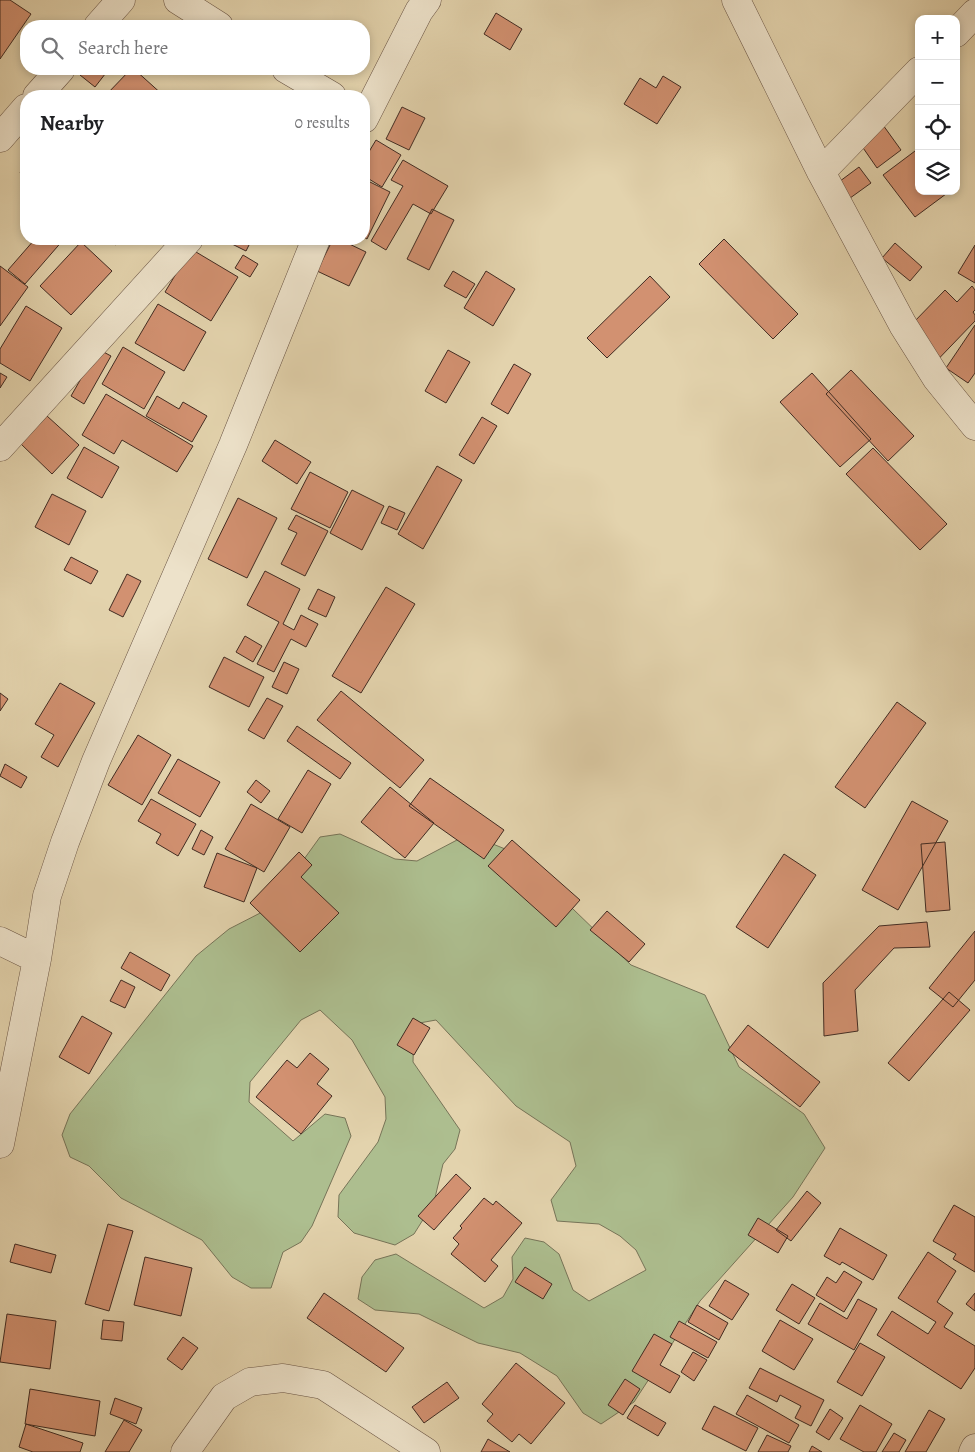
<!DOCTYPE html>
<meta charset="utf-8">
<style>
body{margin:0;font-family:Alegreya,serif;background:#f2f2f2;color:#202124}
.controls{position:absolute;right:15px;top:15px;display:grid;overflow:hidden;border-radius:10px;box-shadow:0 2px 8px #0003}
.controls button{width:45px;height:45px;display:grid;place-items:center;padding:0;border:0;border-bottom:1px solid #e0e0e0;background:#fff;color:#202124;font:25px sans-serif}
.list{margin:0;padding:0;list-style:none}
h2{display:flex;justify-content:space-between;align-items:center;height:65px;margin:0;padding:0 20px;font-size:21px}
h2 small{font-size:16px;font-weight:400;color:#757577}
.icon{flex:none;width:28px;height:28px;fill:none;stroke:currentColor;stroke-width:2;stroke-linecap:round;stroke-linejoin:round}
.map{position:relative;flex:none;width:975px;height:1452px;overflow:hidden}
.search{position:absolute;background:#fff;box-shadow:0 2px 8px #0003;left:20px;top:20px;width:350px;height:55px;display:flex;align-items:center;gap:12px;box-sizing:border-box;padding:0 18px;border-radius:20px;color:#757577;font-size:19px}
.panel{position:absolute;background:#fff;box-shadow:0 2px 8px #0003;left:20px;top:90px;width:350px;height:155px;border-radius:20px}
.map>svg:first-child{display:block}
.green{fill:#adbe8f;stroke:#777458}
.building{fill:#d29171;stroke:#412b22}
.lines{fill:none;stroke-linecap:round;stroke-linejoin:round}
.minor-casing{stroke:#6a5545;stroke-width:29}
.minor{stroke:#ede2ca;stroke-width:28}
</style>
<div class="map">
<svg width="975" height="1452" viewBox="0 0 975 1452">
<rect width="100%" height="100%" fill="#e3d3ad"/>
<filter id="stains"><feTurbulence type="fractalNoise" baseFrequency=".004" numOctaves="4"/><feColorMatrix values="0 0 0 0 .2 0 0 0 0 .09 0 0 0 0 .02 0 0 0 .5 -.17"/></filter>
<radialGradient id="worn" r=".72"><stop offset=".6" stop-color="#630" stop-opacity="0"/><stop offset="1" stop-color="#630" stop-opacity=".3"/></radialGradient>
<path class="green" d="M340 834 395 859 417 861 457 840 478 838 515 853 631 965 705 995 739 1067 804 1114 825 1148 793 1197 700 1301 634 1402 601 1424 583 1413 557 1376 520 1353 478 1343 419 1314 375 1310 358 1299 362 1277 375 1260 396 1254 484 1308 503 1297 513 1279 512 1257 525 1238 544 1242 559 1254 573 1290 589 1301 646 1270 636 1250 620 1236 599 1224 557 1221 551 1200 576 1166 570 1142 516 1106 436 1020 414 1024 413 1062 460 1130 455 1149 443 1164 434 1202 414 1234 395 1245 354 1233 338 1217 339 1195 378 1142 386 1119 385 1097 352 1040 320 1010 301 1020 250 1082 249 1102 293 1141 325 1114 345 1118 351 1136 312 1226 301 1242 283 1252 271 1288H251L232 1277 202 1240 121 1198 89 1166 70 1157 62 1135 70 1114 196 956 229 929 268 909 320 837Z"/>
<path class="building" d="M0 0H10L31 14 0 59Z
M496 13 522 29 510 50 484 34Z
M85 69H109L95 87 80 75Z
M131 69H134L164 96H105Z
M663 76 681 87 657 124 624 104 640 78 656 88Z
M402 107 425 118 409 150 386 139Z
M883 125 901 150 877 168 859 142Z
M376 140 401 155 382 187 364 176V160Z
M919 148V191H950L915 217 883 175Z
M403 160 448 186 431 214 413 204 386 250 371 241 403 186 391 180Z
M26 163V177L20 173Z
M859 167 871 183 839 206 828 190Z
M364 179 390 192 367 239 364 237Z
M432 209 454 220 429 270 407 259Z
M35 239H64L25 284 8 270Z
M107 239H120L116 245Z
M222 239H252L246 251Z
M333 239H339L366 252 349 286 317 271Z
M724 239 798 314 773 339 699 264Z
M81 242 112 271 71 315 40 286Z
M895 243 922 267 910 281 882 258Z
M975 245V283L958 273Z
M191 249 238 277 211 321 165 292Z
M243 255 258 264 250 277 235 268Z
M0 266 28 287 0 326Z
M453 271 475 284 466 298 444 286Z
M486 271 515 289 493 326 464 308Z
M650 276 670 297 607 358 587 338Z
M972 286 975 290V310L973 312 975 315V321L925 373 912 324 945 290 957 302Z
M158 304 206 332 184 371 135 343Z
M26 306 62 328 30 381 0 363V349Z
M975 325V373L968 383 946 368Z
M123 347 165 372 144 409 102 384Z
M98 349 111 356 84 404 71 396Z
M448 350 470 362 446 403 425 391Z
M514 364 531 374 508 414 491 404Z
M851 370 914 436 888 461 826 394Z
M0 373 7 377 0 388Z
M812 373 871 439 840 467 780 402Z
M106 394 193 446 177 472 122 440 114 454 82 435Z
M157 396 179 409 183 402 207 416 192 442 146 416Z
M47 416 79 445 52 474 21 444Z
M482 417 497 426 474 464 459 455Z
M275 440 311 462 297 484 262 461Z
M84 447 119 467 102 498 67 478Z
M873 448 947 524 920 550 846 474Z
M437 466 462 480 423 549 398 534Z
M310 472 348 492 330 528 291 509Z
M352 490 384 506 362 550 330 533Z
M52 494 86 511 69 545 35 527Z
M238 498 277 518 247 578 208 559Z
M389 506 405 513 397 530 381 523Z
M296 515 328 531 305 576 281 564 297 533 288 529Z
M71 557 98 571 91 584 64 570Z
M265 571 300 589 283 624 294 630 301 615 318 624 306 647 291 639 274 672 257 664 279 622 247 605Z
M127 574 141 581 123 617 109 610Z
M386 587 415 604 361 693 332 676Z
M318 589 335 597 326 617 308 609Z
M245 636 262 646 253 662 236 652Z
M224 657 264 677 249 707 209 687Z
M284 662 299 669 287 694 272 687Z
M60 683 95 703 58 767 41 757 54 735 35 724Z
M341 691 424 760 400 788 317 720Z
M0 693 8 699 0 711Z
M267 698 283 706 264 739 248 730Z
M897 702 926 723 865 808 835 787Z
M297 726 351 763 340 779 287 741Z
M138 735 171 755 142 805 108 785Z
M178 759 220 782 200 817 158 793Z
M5 764 27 777 21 788 0 776Z
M308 770 331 784 302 833 278 819Z
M430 778 504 830 484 859 409 806Z
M256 780 270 791 261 803 247 792Z
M390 787 434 823 405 858 361 822Z
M151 799 196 824 178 856 156 843 161 834 138 821Z
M912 801 948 821 898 910 862 890Z
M251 804 290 827 264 872 225 849Z
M201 830 213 837 204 855 192 849Z
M512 840 580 900 556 927 488 866Z
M945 842 950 910 926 912 921 844Z
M299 852 312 865 301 877 339 913 300 952 250 903Z
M217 853 257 868 244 902 204 887Z
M784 854 816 875 768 948 736 927Z
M607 911 645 944 629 962 590 930Z
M927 922 930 947 894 948 855 990 858 1031 824 1036 823 983 879 926Z
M975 931V980L953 1007 929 988Z
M130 952 170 975 161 991 121 968Z
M121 980 135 987 125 1008 110 1001Z
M949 992 970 1010 909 1081 888 1063Z
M82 1016 112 1033 89 1074 59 1057Z
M413 1018 430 1028 414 1055 397 1045Z
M748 1025 820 1082 800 1107 728 1050Z
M310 1053 329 1069 317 1084 332 1096 301 1134 256 1097 287 1060 297 1068Z
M456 1174 471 1188 434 1230 418 1216Z
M807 1191 821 1203 791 1241 776 1230Z
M484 1198 493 1205 496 1201 522 1223 491 1260 498 1266 485 1282 451 1254 459 1244 453 1238 462 1228 460 1226Z
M954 1205 975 1217V1272L953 1259 956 1254 933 1241Z
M758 1218 788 1236 778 1253 748 1235Z
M108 1224 133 1231 109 1311 85 1304Z
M840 1228 887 1255 873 1280 842 1262 840 1265 824 1256Z
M15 1244 56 1255 51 1273 10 1262Z
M928 1252 956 1271 937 1302 953 1313 944 1327 975 1346V1368L961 1389 877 1335 892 1311 928 1334 936 1322 898 1298Z
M145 1257 192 1268 181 1316 134 1305Z
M525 1267 552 1284 543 1299 515 1282Z
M844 1271 862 1282 844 1312 816 1295 827 1277 836 1283Z
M725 1280 749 1294 732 1320 709 1306Z
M792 1284 815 1298 799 1324 776 1310Z
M324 1293 404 1348 386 1372 307 1318Z
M975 1293V1311L966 1304Z
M858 1299 877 1309 854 1350 808 1324 820 1303 847 1319Z
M697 1305 728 1323 719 1340 688 1322Z
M7 1314 56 1321 50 1369 0 1362Z
M103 1320 124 1322 122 1341 101 1339Z
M780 1320 813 1339 794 1370 762 1351Z
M679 1321 717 1342 708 1358 670 1337Z
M654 1334 672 1344 660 1365 680 1376 670 1393 632 1371Z
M183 1337 198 1348 182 1370 167 1359Z
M860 1343 885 1357 862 1396 837 1382Z
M693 1352 707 1360 694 1381 681 1372Z
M516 1363 565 1403 531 1444 519 1434 512 1442 487 1421 493 1414 482 1404Z
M760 1368 824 1400 811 1426 795 1418 801 1406 780 1395 777 1402 749 1388Z
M625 1379 640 1389 623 1415 608 1405Z
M447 1382 459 1398 424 1423 412 1407Z
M30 1389 100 1401 95 1436 25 1424Z
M747 1395 799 1425 789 1443 736 1414Z
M115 1398 142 1408 136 1424 110 1414Z
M635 1405 666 1423 658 1436 627 1418Z
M860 1405 892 1424 876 1452H864L840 1439Z
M714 1406 758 1428 746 1451 702 1429Z
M830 1409 843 1418 829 1440 816 1432Z
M929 1410 945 1419 926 1452H905Z
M124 1420 142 1430 129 1452H105Z
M26 1424 83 1443 80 1452H33L19 1447Z
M894 1433 906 1440 899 1452H882Z
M767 1435 791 1446 788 1452H758Z
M488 1439 510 1452H481Z
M812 1446 822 1452H809Z"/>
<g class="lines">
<g class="minor-casing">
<path id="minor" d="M178 0 219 26
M736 0 821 172 903 325 937 379 975 426
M98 26 121 0
M956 33 975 13
M286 69 332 96
M37 96 61 69
M364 119 419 11 427 0
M0 138 26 108
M821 172 919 71
M0 447 189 239
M0 941 37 959
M0 1144 37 959 47 896 65 842 96 761 233 445 316 239
M185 1452 224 1397 250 1382 283 1378 323 1385 426 1452
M973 1452 975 1448"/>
</g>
<use href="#minor" class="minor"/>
</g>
<rect width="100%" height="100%" filter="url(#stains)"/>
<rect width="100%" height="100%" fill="url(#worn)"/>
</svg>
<div class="controls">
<button>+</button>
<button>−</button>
<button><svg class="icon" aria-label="locate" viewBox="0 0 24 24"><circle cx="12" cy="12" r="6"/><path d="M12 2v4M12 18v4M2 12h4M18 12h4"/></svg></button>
<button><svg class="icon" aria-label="layers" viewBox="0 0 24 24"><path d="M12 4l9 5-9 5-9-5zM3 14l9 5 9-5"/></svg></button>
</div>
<div class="search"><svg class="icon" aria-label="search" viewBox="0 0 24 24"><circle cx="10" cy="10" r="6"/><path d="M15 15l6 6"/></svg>Search here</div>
<section class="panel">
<h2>Nearby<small>0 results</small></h2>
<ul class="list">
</ul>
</section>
</div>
